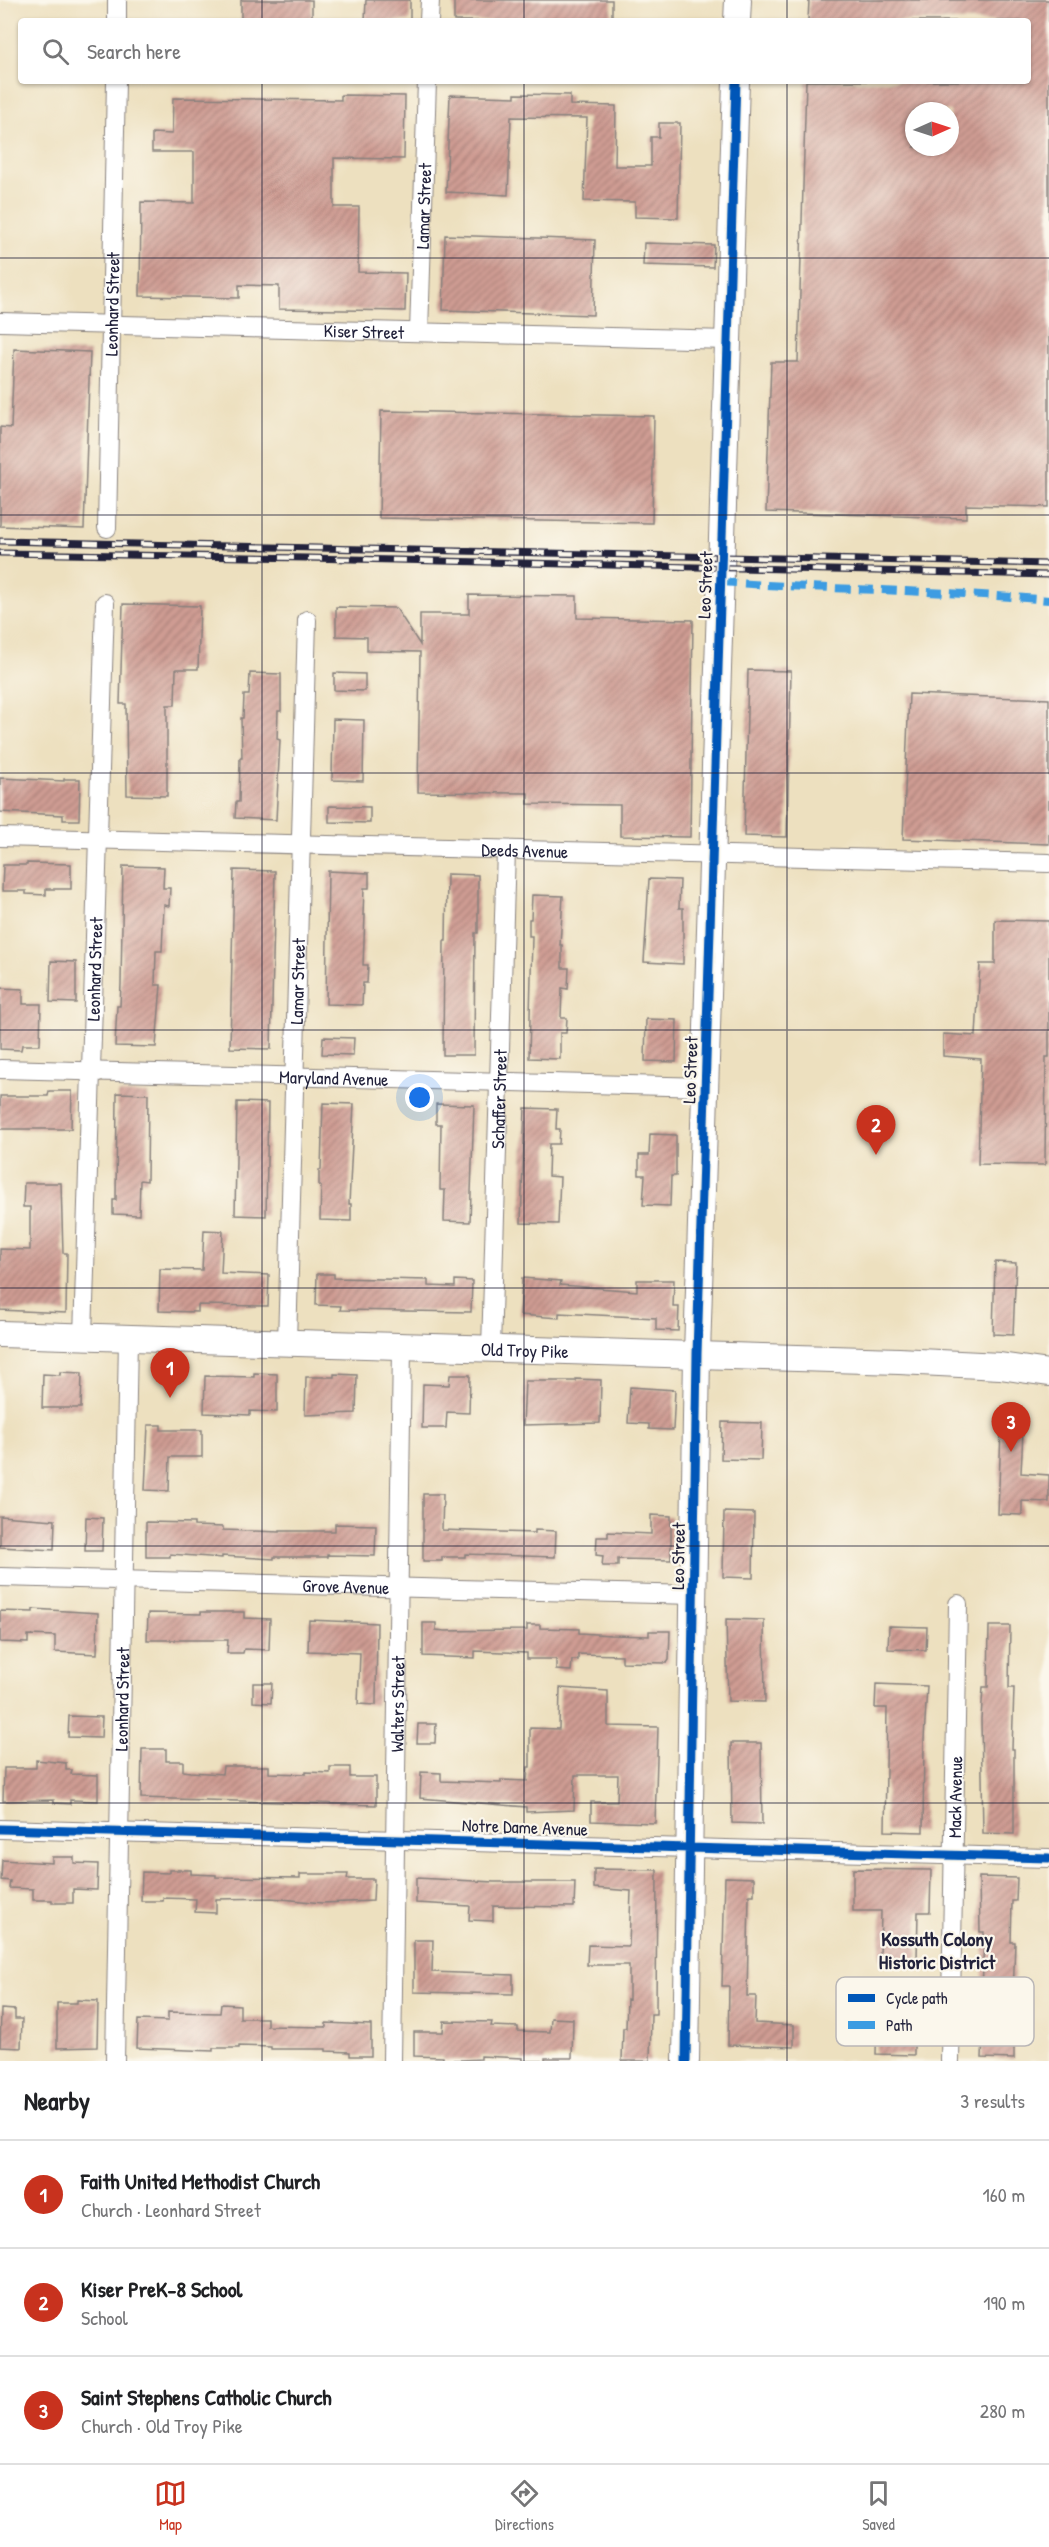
<!DOCTYPE html>
<meta charset="utf-8">
<style>
body{margin:0;font-family:"Patrick Hand",sans-serif;background:#f2f2f2;color:#202124}
.compass{position:absolute;left:905px;top:102px;width:54px;height:54px;border-radius:50%;background:#fff;box-shadow:0 2px 4px #0004;rotate:87deg}
.you{position:absolute;left:420px;top:1098px;width:21px;height:21px;margin:-15px;border:4px solid #fff;border-radius:50%;background:#1a73e8;box-shadow:0 0 0 9px #1a73e833}
.badge{display:grid;place-items:center;width:39px;height:39px;border-radius:50%;background:#c8321e;color:#fff;font-size:20px;font-weight:700}
.pin{position:absolute;translate:-50% -50px;filter:drop-shadow(0 2px 3px #0008)}
.pin::after{content:'';position:absolute;top:32px;width:21px;height:18px;background:inherit;clip-path:polygon(0 0,100% 0,50% 100%)}
.list{margin:0;padding:0;list-style:none}
h2{display:flex;justify-content:space-between;align-items:center;height:78px;margin:0;padding:0 24px;font-size:26px}
h2 small{font-size:20px;font-weight:400;color:#757577}
.list li{display:grid;grid-template-columns:39px 1fr auto;gap:18px;align-items:center;box-sizing:border-box;height:108px;padding:0 24px;border-top:2px solid #e0e0e0}
.list b{display:block;font-size:22px;white-space:nowrap}
.list p{margin:0;font-size:20px;white-space:nowrap;color:#757577}
.list em{font-size:20px;font-style:normal;color:#757577}
.icon{flex:none;width:33px;height:33px;fill:none;stroke:currentColor;stroke-width:2;stroke-linecap:round;stroke-linejoin:round}
.map{position:relative;flex:none;width:1049px;height:2061px;overflow:hidden}
.search{position:absolute;background:#fff;box-shadow:0 2px 4px #0004;left:18px;right:18px;top:18px;height:66px;display:flex;align-items:center;gap:15px;box-sizing:border-box;padding:0 21px;border-radius:6px;color:#757577;font-size:22px}
.sheet{height:402px;background:#fff}
nav{display:flex;justify-content:space-around;align-items:center;box-sizing:border-box;height:84px;border-top:2px solid #e0e0e0;background:#fff;font-size:16px;color:#757577}
nav a{display:grid;justify-items:center;gap:3px}
nav .on{color:#c8321e}
.map>svg:first-child{display:block}
.building{fill:url(#building-hatch);fill-rule:evenodd}
.lines{fill:none;stroke-linecap:round;stroke-linejoin:round}
.street-casing{stroke:#88817d;stroke-width:20}
.secondary-casing{stroke:#88817d;stroke-width:28}
.street{stroke:#fff;stroke-width:18}
.secondary{stroke:#fff;stroke-width:26}
.rail-casing{stroke:#22223b;stroke-width:7}
.rail{stroke:#fbf7ec;stroke-width:4.5;stroke-dasharray:14;stroke-linecap:butt}
.quiet{stroke:#3c9ce2;stroke-width:8;stroke-dasharray:15 8;stroke-linecap:butt}
.cycleway-casing{stroke:#fbf7ec;stroke-width:13}
.cycleway{stroke:#0057b8;stroke-width:9}
.grid{fill:none;stroke:#22223b;stroke-width:1.5;stroke-opacity:0.55}
.labels{text-anchor:middle;dominant-baseline:central;stroke-width:4.5;stroke-linejoin:round;paint-order:stroke}
.street-label{font-size:18px;fill:#22223b;stroke:#fbf7ec}
.neighbourhood-label{font-size:20px;font-weight:bold;fill:#22223b;stroke:#fbf7ec}
.key{fill:#fbf7ec;stroke:#bab7b7;stroke-width:1.5}
.key-label{font-size:16px;fill:#22223b}
</style>
<div class="map">
<svg width="1049" height="2061" viewBox="0 0 1049 2061">
<defs>
<pattern id="building-hatch" width="6" height="6" patternUnits="userSpaceOnUse" patternTransform="scale(1.5)"><rect width="6" height="6" fill="#cf9c93"/><path d="M-1 1l2-2M0 6l6-6M5 7l2-2" fill="none" stroke="#a87f79"/></pattern>
</defs>
<rect width="100%" height="100%" fill="#fbf7ec"/>
<filter id="ink" filterUnits="userSpaceOnUse"><feTurbulence type="fractalNoise" baseFrequency=".0167" numOctaves="2"/><feDisplacementMap in="SourceGraphic" scale="12" xChannelSelector="R" yChannelSelector="G"/><feConvolveMatrix kernelMatrix="1 2 1 2 8 2 1 2 1" color-interpolation-filters="sRGB"/></filter>
<filter id="wash" filterUnits="userSpaceOnUse"><feTurbulence type="fractalNoise" baseFrequency=".008" numOctaves="4" result="noise"/><feDisplacementMap in="SourceGraphic" scale="24" xChannelSelector="R" yChannelSelector="G"/><feGaussianBlur stdDeviation="1.35" result="paint"/><feColorMatrix in="noise" values="0 0 0 0 0 0 0 0 0 0 0 0 0 0 0 0 0 1.4 0 .05"/><feComposite in="paint" operator="in"/></filter>
<g filter="url(#wash)">
<rect width="100%" height="100%" fill="#ede0bf"/>
<g id="blocks">
<path class="building" d="M241 0H312V21H241Z
M366 0H410V21H365Z
M454 0H612V21H454Z
M809 0H1049V507L966 505V518L766 512 771 362H798L806 81H1028V21H808ZM914 111H950V147H914Z
M515 94 570 95V105L616 106 615 166H651V137H659V123H680L678 218 635 217V202L584 201 587 118 511 117 508 195 446 192 450 95 515 97Z
M341 95 405 96 404 159 334 158V207H359L358 272 406 273 405 311 279 309V286L239 285V298L140 296 141 202 194 203V152H152V133L172 134 173 98 341 100Z
M445 235 595 240 593 315 443 310Z
M644 243 714 245 713 267 643 265Z
M14 349 90 352 84 529 0 526V427L11 428Z
M381 411 654 416 652 523 379 518Z
M469 595 577 596V618L693 620 690 837 620 836V805L528 804V793L418 792 420 652 367 651V637L336 636V607L396 608 420 645V614H469Z
M123 604 200 606 198 669H176L175 705H167V796L127 795 126 704H120Z
M748 670 791 671 787 837 744 836Z
M250 673 281 674V711H278L277 739 280 740 276 820 235 818 236 802H239L240 758H242L241 718H243L244 695H249Z
M334 673 365 674V691L334 690Z
M909 694 1049 699V844L903 839Z
M333 719 364 720 363 781 332 780Z
M0 778 64 781V779H80L79 820H63V815L0 812Z
M329 806 370 807V823L329 822Z
M27 863 71 864V889H46V895L26 894V891H2L3 865H27Z
M123 866 164 867 163 888H170L169 906 164 905 162 951H156L155 985H161L156 1047 115 1046 117 1006H120L121 984Z
M234 870 275 871 271 1049 230 1048Z
M328 871 369 873V888H364L363 915H365L363 965H368L367 983H363L362 1005 326 1004Z
M447 874 478 875V933H475L474 1055H443L444 941H446Z
M649 879 680 880 679 908H683V964L644 962Z
M532 895 563 896 560 945H562V968H569L568 989 562 988 561 1018H567L566 1033H560V1059L529 1058 532 936H529V919H531Z
M995 920 1049 921V1057H1046L1045 1165 978 1164 981 1059 943 1056V1034L976 1036 980 964H995Z
M51 961 76 962V1003L50 1002Z
M0 988 23 989V1004H41L40 1045H22L21 1050 0 1049Z
M646 1019 677 1020 676 1062 645 1061Z
M323 1037 354 1038 353 1055 322 1054Z
M49 1091H72L71 1129H0V1096H48Z
M117 1093 148 1094 147 1181 140 1180 139 1215 113 1214V1200H116Z
M237 1102 268 1103 266 1216 235 1215Z
M323 1103 354 1104 349 1204H351V1221L320 1220 321 1186H319V1170H321Z
M436 1104 474 1105 470 1222 444 1221 445 1190H440L441 1124H436Z
M525 1108 557 1109 556 1129H560L559 1144H549L548 1176 560 1177 558 1224 521 1223Z
M650 1134 676 1135V1176H671L670 1206 643 1205 645 1175H639V1155H649Z
M24 1183H61L63 1253H67L66 1313 0 1310V1249L30 1250V1207H23Z
M204 1230 223 1231 221 1273 269 1275 268 1306 198 1305V1312L159 1311 160 1269 202 1270Z
M995 1262 1016 1263 1013 1335 993 1334Z
M317 1274H334V1278L428 1280V1286L455 1287V1280L472 1281 471 1312 340 1310 341 1306 316 1305Z
M522 1278 561 1281 560 1285 637 1291V1280H674L673 1307H679L678 1331 656 1330V1318L559 1313V1318L520 1315Z
M60 1372 82 1373 81 1408H42L43 1374 60 1375Z
M254 1373 277 1374V1412L250 1411V1415L204 1413 205 1376 254 1377Z
M334 1374 357 1375 356 1413 305 1415 306 1377H334Z
M450 1375H470L469 1413 447 1412 446 1428H422L423 1384 449 1385Z
M576 1379 601 1380 600 1423 523 1425 525 1381H576Z
M630 1387 675 1390 673 1430 649 1429V1424L628 1423Z
M722 1422 762 1423 761 1460 721 1459Z
M148 1425H161V1430H202V1457H170L169 1491 145 1490Z
M1001 1430 1023 1431 1021 1473 1049 1475V1502L1022 1501V1515L998 1514Z
M423 1494H443L442 1530 535 1533V1530L556 1531 555 1557 465 1554V1557H442V1561H423Z
M724 1512 754 1513 753 1578 723 1577Z
M651 1515 671 1516V1560L618 1559V1566H602L603 1556 596 1555 597 1537H608V1532L651 1534Z
M0 1516 55 1520 54 1550 0 1547Z
M86 1517 103 1518 102 1551H85Z
M146 1522 194 1523V1526L223 1527V1530L280 1532V1531H335V1524L376 1525 375 1556 327 1555V1557H274V1559L222 1556V1558L170 1554V1557H146Z
M33 1609 98 1613 97 1654 55 1652V1636L28 1635V1643L0 1642V1611L33 1612Z
M201 1612H244V1618L270 1619 269 1650 244 1649 243 1653H227L228 1640H147L148 1613 201 1614Z
M726 1619 764 1620 765 1702 728 1701Z
M309 1620 377 1623 376 1705 358 1704 360 1653 308 1651Z
M423 1623H436V1630L445 1631 527 1630V1625H540V1628L579 1629V1633L611 1635 649 1636V1631H670L669 1660 667 1663 622 1662V1655L578 1654V1660H572L571 1671 556 1670V1659H527V1653L475 1651V1658L423 1656Z
M889 1626 927 1627 926 1650 888 1649Z
M989 1626H1010L1009 1688H1014L1012 1749H1014V1834L983 1833 981 1719 983 1687H988Z
M253 1683H272L271 1703 253 1702Z
M876 1684 927 1686 924 1739 923 1832 885 1831 887 1708H875Z
M560 1688 608 1691V1726L658 1727 655 1823 591 1821V1802H617L618 1775H575L574 1810 526 1812V1807L420 1798 421 1772 441 1773V1781L501 1783V1780L527 1781 528 1767H530V1728L559 1729Z
M69 1716 102 1717 101 1738 68 1737Z
M418 1724H436L435 1743H417Z
M731 1743H761L762 1824 732 1823Z
M142 1749H166V1761H183V1771L190 1772 222 1774 223 1766H269V1773L306 1774V1772L330 1773V1767H350V1777H376V1805L141 1798Z
M36 1760 66 1763V1770H72L71 1774 98 1775V1801L70 1800V1804L54 1803V1800L3 1801 4 1768H36Z
M52 1857H74V1863L98 1864 97 1890 73 1889V1903H52V1900H33V1889L9 1888 10 1881 1 1880 2 1860 52 1863Z
M594 1869 657 1870 656 2014H651L650 2061H622L623 2028H626L627 1999 629 2000V1965H587L588 1945 629 1946 631 1891 594 1888Z
M853 1869 931 1870 930 1912H918L917 1959 880 1958 881 1911H853Z
M169 1870H191V1874L216 1875V1877L300 1878V1874H348L347 1879H374L373 1901 322 1903 272 1898 216 1899V1913L195 1912 196 1899 163 1898V1901H141L142 1872 169 1873Z
M725 1877 754 1878V1895H749L747 1996H756L755 2023 794 2025V2047L728 2045 729 1986H722Z
M979 1877 1017 1878 1016 1901H1012L1011 1942H1015L1013 1996H982L984 1932H980Z
M416 1878 494 1882H575L574 1907 493 1906V1921L469 1920 470 1906 416 1903Z
M414 1940H433L432 1972 513 1975V1994L414 1992Z
M849 1996 906 1997V2032H914V2055L876 2054 877 2019H849Z
M77 2000 98 2001 97 2047 57 2048V2003H77Z
M221 2004 240 2005V2018H267V2026L326 2027V2023L371 2025V2056H350V2052L326 2051V2049H271V2047L239 2046V2048H213V2051L137 2048 138 2020 168 2021V2012L220 2013Z
M1 2009 15 2010V2019H22L21 2048 0 2047Z
M551 2018 573 2019 572 2058H545V2061H523V2058L481 2056V2059L462 2060H443V2057L414 2056V2032H443L444 2021 492 2022 491 2026 518 2027V2031L550 2032Z
M983 2035 1014 2036V2059L982 2058Z"/>
</g>
</g>
<g filter="url(#ink)">
<use href="#blocks" fill-opacity="0" stroke="#88817d" stroke-width="1.5"/>
<g class="lines">
<g class="street-casing">
<g id="street">
<path d="M117 21V0"/>
<path d="M429 21 430 0"/>
<path id="s1" d="M0 322 729 340"/>
<path id="s2" d="M419 332 427 81"/>
<path id="s3" d="M107 528 116 81"/>
<path id="s4" d="M0 837 1049 863"/>
<path id="s5" d="M0 1069 706 1087"/>
<path id="s6" d="M83 1337 105 603"/>
<path id="s7" d="M287 1343 307 620"/>
<path id="s8" d="M491 1348 506 850"/>
<path id="s9" d="M0 1577 694 1595"/>
<path d="M0 1829 1049 1858"/>
<path id="s10" d="M115 2061 128 1338"/>
<path id="s11" d="M392 2061 402 1346"/>
<path id="s12" d="M950 2061 958 1604"/>
</g>
</g>
<g class="secondary-casing">
<g id="secondary">
<path d="M737 21 738 0"/>
<path id="s13" d="M0 1334 899 1361 1000 1366 1049 1373"/>
<path d="M686 2061 697 1354 736 81"/>
</g>
</g>
<use href="#street" class="street"/>
<use href="#secondary" class="secondary"/>
<g class="rail-casing">
<path id="rail" d="M0 541 1049 564
M0 553 307 558 1049 575"/>
</g>
<use href="#rail" class="rail"/>
<path class="quiet" d="M721 582C831 590 940 590 1049 600"/>
<g class="cycleway-casing">
<path id="cycleway" d="M0 1829 1049 1858
M686 2061 697 1354 736 81"/>
</g>
<use href="#cycleway" class="cycleway"/>
</g>
</g>
<path class="grid" d="M262 0V21M524 0V21M787 0V21M262 81V2061M524 81V2061M787 81V2061M0 258H1049M0 515H1049M0 773H1049M0 1030H1049M0 1288H1049M0 1546H1049M0 1803H1049"/>
<g class="labels">
<g class="street-label">
<text stroke="none"><textPath href="#s2" startOffset="126">Lamar Street</textPath></text>
<text stroke="none"><textPath href="#s3" startOffset="224">Leonhard Street</textPath></text>
<text stroke="none"><textPath href="#s1" startOffset="364">Kiser Street</textPath></text>
<text transform="translate(705 585) rotate(-88)">Leo Street</text>
<text stroke="none"><textPath href="#s4" startOffset="525">Deeds Avenue</textPath></text>
<text stroke="none"><textPath href="#s6" startOffset="368">Leonhard Street</textPath></text>
<text stroke="none"><textPath href="#s7" startOffset="362">Lamar Street</textPath></text>
<text transform="translate(690 1070) rotate(-88)">Leo Street</text>
<text stroke="none"><textPath href="#s5" startOffset="334">Maryland Avenue</textPath></text>
<text stroke="none"><textPath href="#s8" startOffset="249">Schaffer Street</textPath></text>
<text stroke="none"><textPath href="#s13" startOffset="525">Old Troy Pike</textPath></text>
<text transform="translate(678 1556) rotate(-89)">Leo Street</text>
<text stroke="none"><textPath href="#s9" startOffset="346">Grove Avenue</textPath></text>
<text stroke="none"><textPath href="#s10" startOffset="362">Leonhard Street</textPath></text>
<text stroke="none"><textPath href="#s11" startOffset="357">Walters Street</textPath></text>
<text stroke="none"><textPath href="#s12" startOffset="264">Mack Avenue</textPath></text>
<text transform="translate(525 1827) rotate(2)">Notre Dame Avenue</text>
</g>
<g class="neighbourhood-label">
<text x="937" y="1938">Kossuth Colony<tspan x="937" dy="23">Historic District</tspan></text>
</g>
</g>
<rect x="836" y="1977" width="198" height="69" rx="9" class="key"/>
<rect x="848" y="1994" width="27" height="8" fill="#0057b8"/>
<rect x="848" y="2021" width="27" height="8" fill="#3c9ce2"/>
<g class="key-label">
<text x="886" y="2004">Cycle path</text>
<text x="886" y="2031">Path</text>
</g>
</svg>
<svg class="compass" viewBox="-18 -18 36 36"><path d="M0-13l5 13h-10z" fill="#e53935"/><path d="M0 13l5-13h-10z" fill="#757577"/></svg>
<div class="you"></div>
<div class="pin badge" style="left:170px;top:1398px">1</div>
<div class="pin badge" style="left:876px;top:1155px">2</div>
<div class="pin badge" style="left:1011px;top:1452px">3</div>
<div class="search"><svg class="icon" aria-label="search" viewBox="0 0 24 24"><circle cx="10" cy="10" r="6"/><path d="M15 15l6 6"/></svg>Search here</div>
</div>
<section class="sheet">
<h2>Nearby<small>3 results</small></h2>
<ul class="list">
<li><span class="badge">1</span><div><b>Faith United Methodist Church</b><p>Church · Leonhard Street</p></div><em>160 m</em></li>
<li><span class="badge">2</span><div><b>Kiser PreK-8 School</b><p>School</p></div><em>190 m</em></li>
<li><span class="badge">3</span><div><b>Saint Stephens Catholic Church</b><p>Church · Old Troy Pike</p></div><em>280 m</em></li>
</ul>
</section>
<nav>
<a class="on"><svg class="icon" aria-label="map" viewBox="0 0 24 24"><path d="M3 6l6-2 6 2 6-2v14l-6 2-6-2-6 2zM9 4v14M15 6v14"/></svg>Map</a>
<a><svg class="icon" aria-label="directions" viewBox="0 0 24 24"><path d="M12 3l9 9-9 9-9-9zM9 14v-3h6M13 9l2 2-2 2"/></svg>Directions</a>
<a><svg class="icon" aria-label="saved" viewBox="0 0 24 24"><path d="M7 4h10v16l-5-4-5 4z"/></svg>Saved</a>
</nav>
